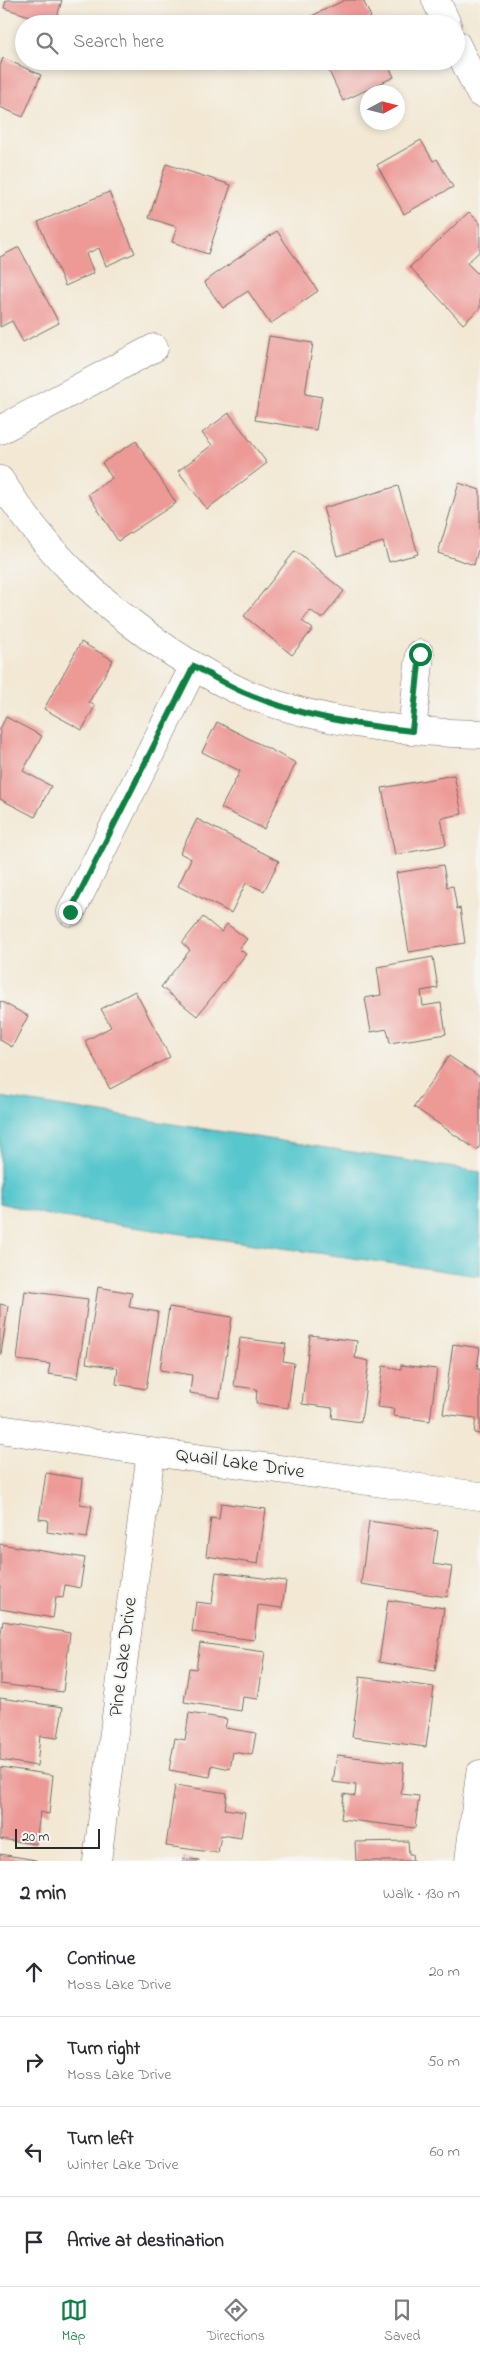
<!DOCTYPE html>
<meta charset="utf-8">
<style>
body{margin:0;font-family:"Indie Flower",sans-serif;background:#f7f7f7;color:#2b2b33}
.compass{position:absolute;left:360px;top:85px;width:45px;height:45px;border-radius:50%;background:#fff;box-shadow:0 2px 8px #0003;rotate:83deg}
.scale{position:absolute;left:15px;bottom:12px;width:85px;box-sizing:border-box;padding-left:5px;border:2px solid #2b2b2b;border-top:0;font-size:14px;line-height:18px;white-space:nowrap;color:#2b2b2b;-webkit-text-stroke:4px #f6f6f2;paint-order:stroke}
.stop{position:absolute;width:15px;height:15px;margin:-11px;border:4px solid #0b8043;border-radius:50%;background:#fff}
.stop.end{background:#0b8043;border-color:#fff;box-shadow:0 1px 5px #0008}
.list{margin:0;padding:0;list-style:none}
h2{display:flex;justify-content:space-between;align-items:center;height:65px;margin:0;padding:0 20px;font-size:21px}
h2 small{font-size:16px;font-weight:400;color:#7c7c81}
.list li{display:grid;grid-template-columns:32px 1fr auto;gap:15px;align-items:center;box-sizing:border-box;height:90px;padding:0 20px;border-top:1px solid #e1e1e2}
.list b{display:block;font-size:19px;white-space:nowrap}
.list p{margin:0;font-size:16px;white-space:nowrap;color:#7c7c81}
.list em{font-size:16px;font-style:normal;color:#7c7c81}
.icon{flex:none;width:28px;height:28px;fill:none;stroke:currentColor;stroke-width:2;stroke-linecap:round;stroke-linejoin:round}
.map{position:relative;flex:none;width:480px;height:1861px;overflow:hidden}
.search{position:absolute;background:#fff;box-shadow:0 2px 8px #0003;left:15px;right:15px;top:15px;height:55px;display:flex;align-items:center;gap:12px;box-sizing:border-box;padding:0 18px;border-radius:28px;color:#7c7c81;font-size:19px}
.sheet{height:425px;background:#fff}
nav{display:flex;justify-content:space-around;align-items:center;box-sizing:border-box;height:70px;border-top:1px solid #e1e1e2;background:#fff;font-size:14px;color:#7c7c81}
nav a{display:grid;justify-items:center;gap:2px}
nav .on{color:#0b8043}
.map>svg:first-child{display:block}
.water{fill:#59c7cd;stroke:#42797c}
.building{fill:#ed9a97}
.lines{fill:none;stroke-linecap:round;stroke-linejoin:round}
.street-casing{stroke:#716d66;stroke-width:29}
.street{stroke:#fff;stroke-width:28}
.route{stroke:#0b8043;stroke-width:6}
.labels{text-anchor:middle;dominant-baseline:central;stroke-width:4;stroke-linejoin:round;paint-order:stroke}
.street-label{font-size:20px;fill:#2b2b2b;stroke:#f6f6f2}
</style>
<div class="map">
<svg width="480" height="1861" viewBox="0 0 480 1861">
<rect width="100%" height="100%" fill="#f6f6f2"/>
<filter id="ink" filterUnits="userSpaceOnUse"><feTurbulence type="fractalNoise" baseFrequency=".02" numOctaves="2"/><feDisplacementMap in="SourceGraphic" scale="10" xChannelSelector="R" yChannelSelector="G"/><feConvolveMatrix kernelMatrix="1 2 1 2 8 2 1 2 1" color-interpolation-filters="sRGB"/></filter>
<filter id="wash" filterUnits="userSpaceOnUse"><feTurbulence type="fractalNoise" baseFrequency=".0096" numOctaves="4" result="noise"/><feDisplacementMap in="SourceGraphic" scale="20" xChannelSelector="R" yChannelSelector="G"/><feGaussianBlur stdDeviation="1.12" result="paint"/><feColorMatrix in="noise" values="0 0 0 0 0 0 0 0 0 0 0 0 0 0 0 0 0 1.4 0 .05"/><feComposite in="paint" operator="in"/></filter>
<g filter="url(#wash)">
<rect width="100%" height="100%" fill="#f2e8d4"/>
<path class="water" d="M0 1097 480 1172V1276L48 1215 0 1203Z"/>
<g id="blocks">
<path class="building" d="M6 0H62L55 24 4 8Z
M345 0H363L371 17 366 20 368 24H305L303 20Z
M3 58 41 75 23 117 0 107V66Z
M345 61H393L394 64 389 67 394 77 343 101 328 69Z
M421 140 433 161 437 159 453 187 404 214 377 165Z
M166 164 231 185 208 254 172 242 177 227 149 218Z
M109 192 135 253 106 266 99 248 86 254 94 273 65 286 38 222Z
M469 212 480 223V251L467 263 480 276V308L463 324 410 267Z
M277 231 318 291 270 324 248 291 223 308 204 282Z
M19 247 59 323 23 342 12 321 0 327V257Z
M269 336 313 343 305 394 322 397 316 430 255 420Z
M229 413 267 463 207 509 178 471 212 445 202 433Z
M136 441 176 503 118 541 88 494 112 478 102 463Z
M459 483 480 490V550H478L474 565 438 553Z
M398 486 418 554 389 562 383 542 337 556 323 508Z
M295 551 344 591 322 619 310 610 302 621 313 629 292 655 244 616Z
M81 642 113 660 89 702 95 706 82 730 44 709Z
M6 717 42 736 23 771 51 786 35 817 0 799V729Z
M217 722 296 763 264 829 221 808 240 771 202 752Z
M454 775 462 814 441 818 446 845 395 855 382 788Z
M197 819 279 861 264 891 246 883 231 913 178 886 191 859 180 853Z
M443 865 447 887 453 886 457 909 460 908 465 943 409 952 396 873Z
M203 917 221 932 227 924 247 939 239 949 246 954 197 1016 161 987 190 950 182 943Z
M433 957 438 988 421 991 423 1006 441 1003 446 1034 390 1043 387 1029 371 1032 365 998 381 995 377 967Z
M135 991 170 1057 110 1089 85 1041 111 1027 101 1009Z
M0 1001 28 1016 12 1047 0 1040Z
M449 1056 480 1077V1146L477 1150 414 1107Z
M98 1287 132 1293 129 1307 158 1312 146 1389 116 1384 118 1368 86 1363Z
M25 1291 88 1299 78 1378 48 1374 50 1364 17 1360Z
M0 1304 8 1306 1 1355H0Z
M169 1307 232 1317 220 1398 190 1393 192 1375 160 1370Z
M310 1335 357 1341 355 1358 369 1361 361 1422 332 1418 333 1408 302 1404Z
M240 1338 286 1344 283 1361 294 1363 288 1408 256 1403 257 1389 234 1386Z
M453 1344 480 1348 477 1369H480V1434L474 1433 476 1418 443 1414Z
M401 1365 437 1369 430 1421 393 1416 394 1409 377 1407 383 1366 401 1369Z
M46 1473 83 1479 80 1504 92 1506 87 1538 47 1532 48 1520 39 1519Z
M221 1503 266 1509 258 1564 206 1556 211 1518 219 1519Z
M369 1521 438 1531 433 1564 452 1567 447 1597 361 1584Z
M0 1544 85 1558 80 1588 65 1585 63 1598 56 1597 53 1618 0 1609Z
M216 1572 286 1581 282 1608 258 1605 254 1640 192 1632 196 1602 212 1604Z
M388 1600 444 1608 435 1671 379 1662Z
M3 1621 70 1633 63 1692 0 1684V1640Z
M200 1643 265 1652 258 1699 243 1697 241 1711 184 1702 189 1668 196 1669Z
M360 1677 434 1687 426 1747 352 1737Z
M0 1698 63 1707 58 1738 40 1736 37 1766 0 1760Z
M189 1713 227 1719 225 1728 256 1733 252 1755 233 1752 230 1769 212 1765 210 1777 169 1770 175 1738 185 1740Z
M337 1755 404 1763 401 1794 419 1796 415 1828 341 1819 344 1794 355 1796 356 1785 333 1782Z
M0 1767 53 1775 49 1814 40 1812 36 1844 0 1839Z
M175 1785 227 1793 225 1809 245 1812 241 1838 221 1835 218 1853 166 1846Z
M408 1841 409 1854H412L413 1861H356L355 1842Z
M0 1854 36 1860V1861H0Z
M183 1858 199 1860V1861H183Z"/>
</g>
</g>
<g filter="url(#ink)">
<use href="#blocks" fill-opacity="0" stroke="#716d66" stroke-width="1"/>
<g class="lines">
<g class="street-casing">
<path id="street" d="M436 0 447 24
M456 44 480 93
M0 430 154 348
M0 480C46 552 100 604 170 651 195 667 222 684 249 695 323 723 401 732 480 734
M412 731 420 654
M71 912 194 666
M0 1429 151 1452 480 1496
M97 1861 151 1452
M469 1861 480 1774"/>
</g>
<use href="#street" class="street"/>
</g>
</g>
<g class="lines" filter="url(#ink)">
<path class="route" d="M70 912 194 666C212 676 230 687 248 694 299 716 357 725 412 731L420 654"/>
</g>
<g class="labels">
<g class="street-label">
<text transform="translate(240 1464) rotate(8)">Quail Lake Drive</text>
<text transform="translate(124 1657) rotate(-83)">Pine Lake Drive</text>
</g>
</g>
</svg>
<svg class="compass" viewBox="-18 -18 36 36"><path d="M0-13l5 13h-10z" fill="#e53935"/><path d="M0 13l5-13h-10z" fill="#7c7c81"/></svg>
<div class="scale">20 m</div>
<div class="stop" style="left:420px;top:654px"></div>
<div class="stop end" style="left:70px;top:912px"></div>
<div class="search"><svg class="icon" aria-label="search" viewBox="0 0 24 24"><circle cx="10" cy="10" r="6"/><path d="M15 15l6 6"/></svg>Search here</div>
</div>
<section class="sheet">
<h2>2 min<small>Walk · 130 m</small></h2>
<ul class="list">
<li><svg class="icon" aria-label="ahead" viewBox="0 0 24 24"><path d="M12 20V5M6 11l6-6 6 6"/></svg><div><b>Continue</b><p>Moss Lake Drive</p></div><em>20 m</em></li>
<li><svg class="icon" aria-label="right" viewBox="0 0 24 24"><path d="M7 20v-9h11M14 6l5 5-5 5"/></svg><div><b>Turn right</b><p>Moss Lake Drive</p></div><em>50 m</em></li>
<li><svg class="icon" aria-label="left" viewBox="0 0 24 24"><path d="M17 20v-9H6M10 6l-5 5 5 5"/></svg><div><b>Turn left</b><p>Winter Lake Drive</p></div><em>60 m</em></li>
<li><svg class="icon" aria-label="arrive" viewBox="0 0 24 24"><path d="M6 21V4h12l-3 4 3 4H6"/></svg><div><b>Arrive at destination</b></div></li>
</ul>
</section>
<nav>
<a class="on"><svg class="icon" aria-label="map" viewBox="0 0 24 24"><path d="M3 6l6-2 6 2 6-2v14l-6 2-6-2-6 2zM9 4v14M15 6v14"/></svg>Map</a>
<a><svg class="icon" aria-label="directions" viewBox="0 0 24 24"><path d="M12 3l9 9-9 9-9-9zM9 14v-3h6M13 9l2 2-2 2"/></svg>Directions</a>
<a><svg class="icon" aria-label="saved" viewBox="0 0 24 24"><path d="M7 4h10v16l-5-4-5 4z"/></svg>Saved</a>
</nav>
